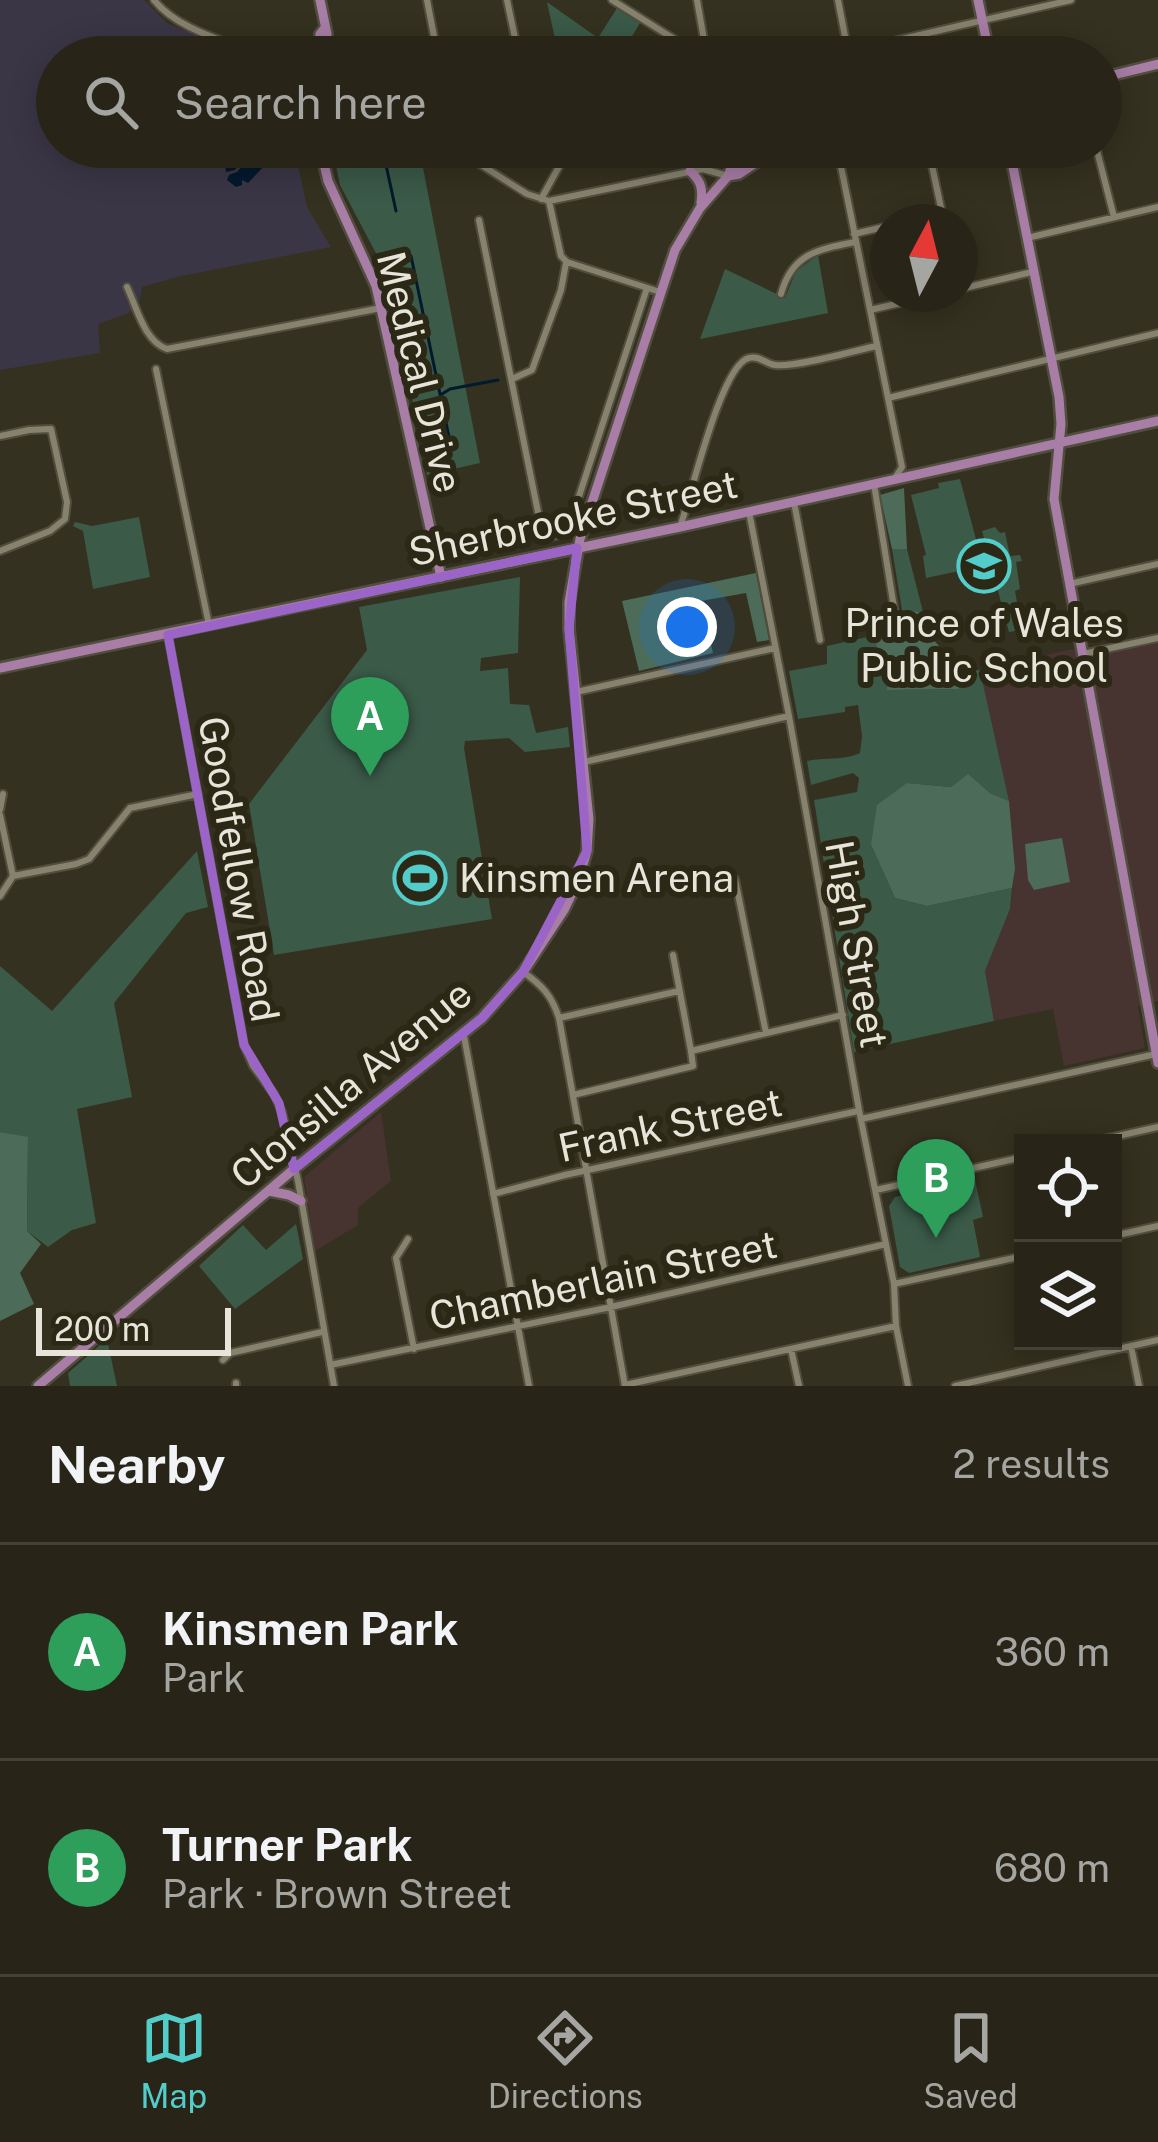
<!DOCTYPE html>
<meta charset="utf-8">
<style>
body{margin:0;font-family:"Public Sans",sans-serif;background:#343125;color:#f1f3f6}
.controls{position:absolute;right:36px;bottom:36px;display:grid;overflow:hidden;border-radius:0px;box-shadow:0 6px 30px #0003}
.controls button{width:108px;height:108px;display:grid;place-items:center;padding:0;border:0;border-bottom:3px solid #444237;background:#282518;color:#f1f3f6;font:60px sans-serif}
.compass{position:absolute;left:870px;top:204px;width:108px;height:108px;border-radius:50%;background:#282518;box-shadow:0 6px 30px #0003;rotate:7deg}
.scale{position:absolute;left:36px;bottom:30px;width:195px;box-sizing:border-box;padding-left:12px;border:6px solid #e7e5da;border-top:0;font-size:33px;line-height:42px;white-space:nowrap;color:#e7e5da;-webkit-text-stroke:9px #2b2816;paint-order:stroke}
.you{position:absolute;left:687px;top:627px;width:42px;height:42px;margin:-30px;border:9px solid #fff;border-radius:50%;background:#1a73e8;box-shadow:0 0 0 18px #1a73e833}
.badge{display:grid;place-items:center;width:78px;height:78px;border-radius:50%;background:#53cdc9;color:#fff;font-size:39px;font-weight:700}
.pin{position:absolute;translate:-50% -99px;filter:drop-shadow(0 3px 6px #0008)}
.pin::after{content:'';position:absolute;top:63px;width:42px;height:36px;background:inherit;clip-path:polygon(0 0,100% 0,50% 100%)}
.list{margin:0;padding:0;list-style:none}
h2{display:flex;justify-content:space-between;align-items:center;height:156px;margin:0;padding:0 48px;font-size:51px}
h2 small{font-size:39px;font-weight:400;color:#a5a5a2}
.list li{display:grid;grid-template-columns:78px 1fr auto;gap:36px;align-items:center;box-sizing:border-box;height:216px;padding:0 48px;border-top:3px solid #444237}
.list b{display:block;font-size:45px;white-space:nowrap}
.list p{margin:0;font-size:39px;white-space:nowrap;color:#a5a5a2}
.list em{font-size:39px;font-style:normal;color:#a5a5a2}
.icon{flex:none;width:66px;height:66px;fill:none;stroke:currentColor;stroke-width:2;stroke-linecap:round;stroke-linejoin:round}
.map{position:relative;flex:none;width:1158px;height:1386px;overflow:hidden}
.search{position:absolute;background:#282518;box-shadow:0 6px 30px #0003;left:36px;right:36px;top:36px;height:132px;display:flex;align-items:center;gap:30px;box-sizing:border-box;padding:0 42px;border-radius:66px;color:#a5a5a2;font-size:45px}
.sheet{height:588px;background:#282518}
nav{display:flex;justify-content:space-around;align-items:center;box-sizing:border-box;height:168px;border-top:3px solid #444237;background:#282518;font-size:33px;color:#a5a5a2}
nav a{display:grid;justify-items:center;gap:6px}
nav .on{color:#53cdc9}
.map>svg:first-child{display:block}
.industrial{fill:#47332f}
.medical{fill:#3b3646}
.green{fill:#3b5a48}
.forest{fill:#4c6c59}
.water{fill:#03192d}
.lines{fill:none;stroke-linecap:round;stroke-linejoin:round}
.stream{stroke:#03192d;stroke-width:3}
.minor-casing{stroke:#524e3f;stroke-width:10}
.major-casing{stroke:#524e3f;stroke-width:14}
.minor{stroke:#86826e;stroke-width:6}
.major{stroke:#a87da6;stroke-width:9}
.marked{fill:none;stroke:#9b64c7;stroke-width:9;stroke-linejoin:round}
.labels{text-anchor:middle;dominant-baseline:central;stroke-width:12;stroke-linejoin:round;paint-order:stroke}
.street-label{font-size:39px;fill:#e7e5da;stroke:#2b2816}
.poi-label{font-size:39px;fill:#e7e5da;stroke:#2b2816}
</style>
<div class="map">
<svg width="1158" height="1386" viewBox="0 0 1158 1386">
<rect width="100%" height="100%" fill="#353120"/>
<path class="industrial" d="M1158 643V1001L1138 1006 1145 1048 1064 1066 1053 1009 994 1021 985 971 1010 909 1015 868 1009 801 980 670 1072 649 1095 656Z
M381 1112 391 1181 358 1208V1225L315 1251 304 1177Z"/>
<path class="medical" d="M0 0H144L167 23 247 57H57V147H294L307 207 331 247 181 276 142 287 140 299 129 313 98 324 100 353 0 370Z"/>
<path class="green" d="M547 2 598 38 617 8 640 23 623 51 628 57H559Z
M332 147H419L480 463 427 475 388 276 340 185Z
M818 255 828 313 700 339 725 269 785 298 796 271Z
M960 479 983 566 926 578 923 556 926 555 911 495 939 488 938 483Z
M139 517 150 577 93 589 83 531 73 526 75 522 92 526Z
M995 527 1000 533 1005 532 1010 556 1020 555 1022 561 1016 562 1020 589 1015 591 1022 630 1009 632 982 531Z
M892 549H907L923 612 902 610Z
M520 577 518 653 481 658 480 671 508 668 510 704 529 705 536 733 568 727 570 747 525 752 509 738 465 741 464 748 492 919 274 955 249 804 367 650 359 607Z
M876 635 877 670 888 669V690L958 689 961 672 980 670 1009 801 990 793 968 775 951 787 907 783 871 845 895 898 927 906 1012 888 1010 909 985 971 994 1021 854 1052 814 800 857 792 859 778 853 773 811 785 807 761C825 757 843 761 860 753L862 736 858 705 845 707V712L798 719 789 671 827 664V646Z
M197 851 208 907 186 913 114 1003 132 1097 77 1109 96 1223 72 1230 48 1247 27 1231 28 1138 0 1132V966L52 1011Z
M975 1180 983 1217 973 1220 980 1257 909 1273 900 1267 889 1206 895 1197Z
M296 1224 303 1259 235 1309 199 1266 243 1225 266 1250Z
M107 1339 117 1386H70L68 1373Z"/>
<path class="forest" d="M904 488 907 549H892L880 495Z
M756 573 769 640 757 642 746 593 701 601 713 653 639 671 622 601Z
M902 610 923 612 927 632 961 672 959 689 887 690 888 670 877 671 876 635 904 630Z
M968 774 990 793 1009 801 1015 869 1012 888 927 906 895 898 871 845 877 805 907 783 951 787Z
M1062 838 1070 882 1034 890 1028 880 1025 844Z
M0 1132 28 1137 27 1231 41 1244 20 1273 34 1304 0 1321Z"/>
<path class="water" d="M234 147H258L266 155V164L248 183 242 180V185L236 187 227 180 229 175 237 172 250 157H243L235 170 226 172 225 164Z"/>
<g class="lines">
<path class="stream" d="M386 165 396 211
M411 256 449 437 447 450
M442 394 450 389 498 380"/>
<g class="minor-casing">
<path id="minor" d="M154 0C179 31 228 41 264 57
M427 0 438 57
M507 0 519 57
M612 0 703 57
M697 0 707 57
M838 0 849 57
M824 57 1071 0
M453 147 527 194 549 201 703 169 728 176
M698 147 707 151 718 147
M837 147 902 467 895 478
M928 147 944 222
M1096 147 1114 217
M470 158 476 147
M541 199 570 147
M549 201 561 256 567 262 660 292
M479 220 542 532 546 537 555 536 569 527 647 288
M904 222 941 213
M854 234 888 226
M1027 238 1158 207
M127 287C137 308 144 341 167 349L381 308
M960 289 1032 272
M781 294C792 253 819 249 856 242
M870 310 940 294
M156 369 209 625
M512 379 532 370 561 290 566 263
M888 398 1158 333
M0 436 29 430 51 429 67 502 65 519 50 531 0 551
M874 484 897 626
M794 502 820 640
M749 512 789 716 859 1110 894 1284 896 1326 908 1386
M680 527C691 497 721 364 749 358 759 355 766 364 775 365 794 368 854 351 876 346
M1069 584 1158 564
M168 635 244 1045 253 1066 274 1094 282 1112 298 1181 334 1386
M1083 654 1158 638
M576 692 775 648
M584 762 789 716
M0 810 3 794
M0 815 13 876
M735 879 766 1033
M0 896 13 876 76 864 89 859 130 808 198 794
M673 955 691 1051
M523 972C542 985 552 996 559 1018L625 1386
M559 1018 679 991
M464 1036 529 1386
M573 1095 693 1066 691 1051 843 1015
M861 1119 1156 1054
M1087 1143 1158 1127
M876 1190 1023 1157
M493 1194 565 1175 858 1111
M1113 1236 1158 1226
M408 1239 396 1258 414 1349
M894 1284 1023 1256
M1131 1346 1139 1386
M791 1349 799 1386
M223 1360 230 1353 322 1332
M330 1365 611 1307 886 1244
M236 1383V1386
M625 1385 896 1326
M955 1386 1158 1340"/>
</g>
<g class="major-casing">
<path id="major" d="M320 0 327 34 325 57
M978 0 990 57
M317 57 320 34 324 29
M1101 78 1158 64
M320 147 328 181 376 286 441 577
M1009 147 1059 397 1061 424 1054 499 1158 1063
M690 171C701 181 703 188 701 203
M728 176 739 174 760 160
M0 668 680 527 1158 421
M269 1191 289 1195 301 1201
M38 1386 294 1169 482 1018 523 972 564 910 578 881 587 851 589 819 569 629V602L580 539 675 250 700 208 728 176 731 168 747 160 809 147"/>
</g>
<use href="#minor" class="minor"/>
<use href="#major" class="major"/>
</g>
<path class="marked" d="M577 548 569 629 587 851 523 972 482 1018 294 1169 279 1103 244 1045 168 635Z"/>
<defs>
<g id="school-ring" transform="scale(2.7)"><circle r="9.5" fill="#2b2816" stroke="#53cdc9" stroke-width="1.5"/><path d="M0-5L7-2L0 1L-7-2ZM-4 1L0 2.5L4 1V4Q0 6-4 4Z" fill="#53cdc9"/></g>
<g id="stadium-ring" transform="scale(2.7)"><circle r="9.5" fill="#2b2816" stroke="#53cdc9" stroke-width="1.5"/><path d="M0-5a6.5 5 0 1 0 0 10a6.5 5 0 1 0 0-10ZM-3.5-1.8h7v3.6h-7Z" fill="#53cdc9"/></g>
</defs>
<g fill-rule="evenodd">
<use href="#school-ring" x="984" y="566"/>
<use href="#stadium-ring" x="420" y="878"/>
</g>
<g class="labels">
<g class="street-label">
<text transform="translate(420 372) rotate(76)">Medical Drive</text>
<text transform="translate(573 518) rotate(-12)">Sherbrooke Street</text>
<text transform="translate(239 869) rotate(80)">Goodfellow Road</text>
<text transform="translate(857 944) rotate(80)">High Street</text>
<text transform="translate(351 1084) rotate(-40)">Clonsilla Avenue</text>
<text transform="translate(670 1125) rotate(-12)">Frank Street</text>
<text transform="translate(603 1280) rotate(-12)">Chamberlain Street</text>
</g>
<g class="poi-label">
<text x="984" y="623">Prince of Wales<tspan x="984" dy="45">Public School</tspan></text>
<text x="459" y="878" text-anchor="start">Kinsmen Arena</text>
</g>
</g>
</svg>
<div class="controls">
<button><svg class="icon" aria-label="locate" viewBox="0 0 24 24"><circle cx="12" cy="12" r="6"/><path d="M12 2v4M12 18v4M2 12h4M18 12h4"/></svg></button>
<button><svg class="icon" aria-label="layers" viewBox="0 0 24 24"><path d="M12 4l9 5-9 5-9-5zM3 14l9 5 9-5"/></svg></button>
</div>
<svg class="compass" viewBox="-18 -18 36 36"><path d="M0-13l5 13h-10z" fill="#e53935"/><path d="M0 13l5-13h-10z" fill="#a5a5a2"/></svg>
<div class="scale">200 m</div>
<div class="you"></div>
<div class="pin badge" style="left:370px;top:776px;background:#2e9e5b">A</div>
<div class="pin badge" style="left:936px;top:1238px;background:#2e9e5b">B</div>
<div class="search"><svg class="icon" aria-label="search" viewBox="0 0 24 24"><circle cx="10" cy="10" r="6"/><path d="M15 15l6 6"/></svg>Search here</div>
</div>
<section class="sheet">
<h2>Nearby<small>2 results</small></h2>
<ul class="list">
<li><span class="badge" style="background:#2e9e5b">A</span><div><b>Kinsmen Park</b><p>Park</p></div><em>360 m</em></li>
<li><span class="badge" style="background:#2e9e5b">B</span><div><b>Turner Park</b><p>Park · Brown Street</p></div><em>680 m</em></li>
</ul>
</section>
<nav>
<a class="on"><svg class="icon" aria-label="map" viewBox="0 0 24 24"><path d="M3 6l6-2 6 2 6-2v14l-6 2-6-2-6 2zM9 4v14M15 6v14"/></svg>Map</a>
<a><svg class="icon" aria-label="directions" viewBox="0 0 24 24"><path d="M12 3l9 9-9 9-9-9zM9 14v-3h6M13 9l2 2-2 2"/></svg>Directions</a>
<a><svg class="icon" aria-label="saved" viewBox="0 0 24 24"><path d="M7 4h10v16l-5-4-5 4z"/></svg>Saved</a>
</nav>
